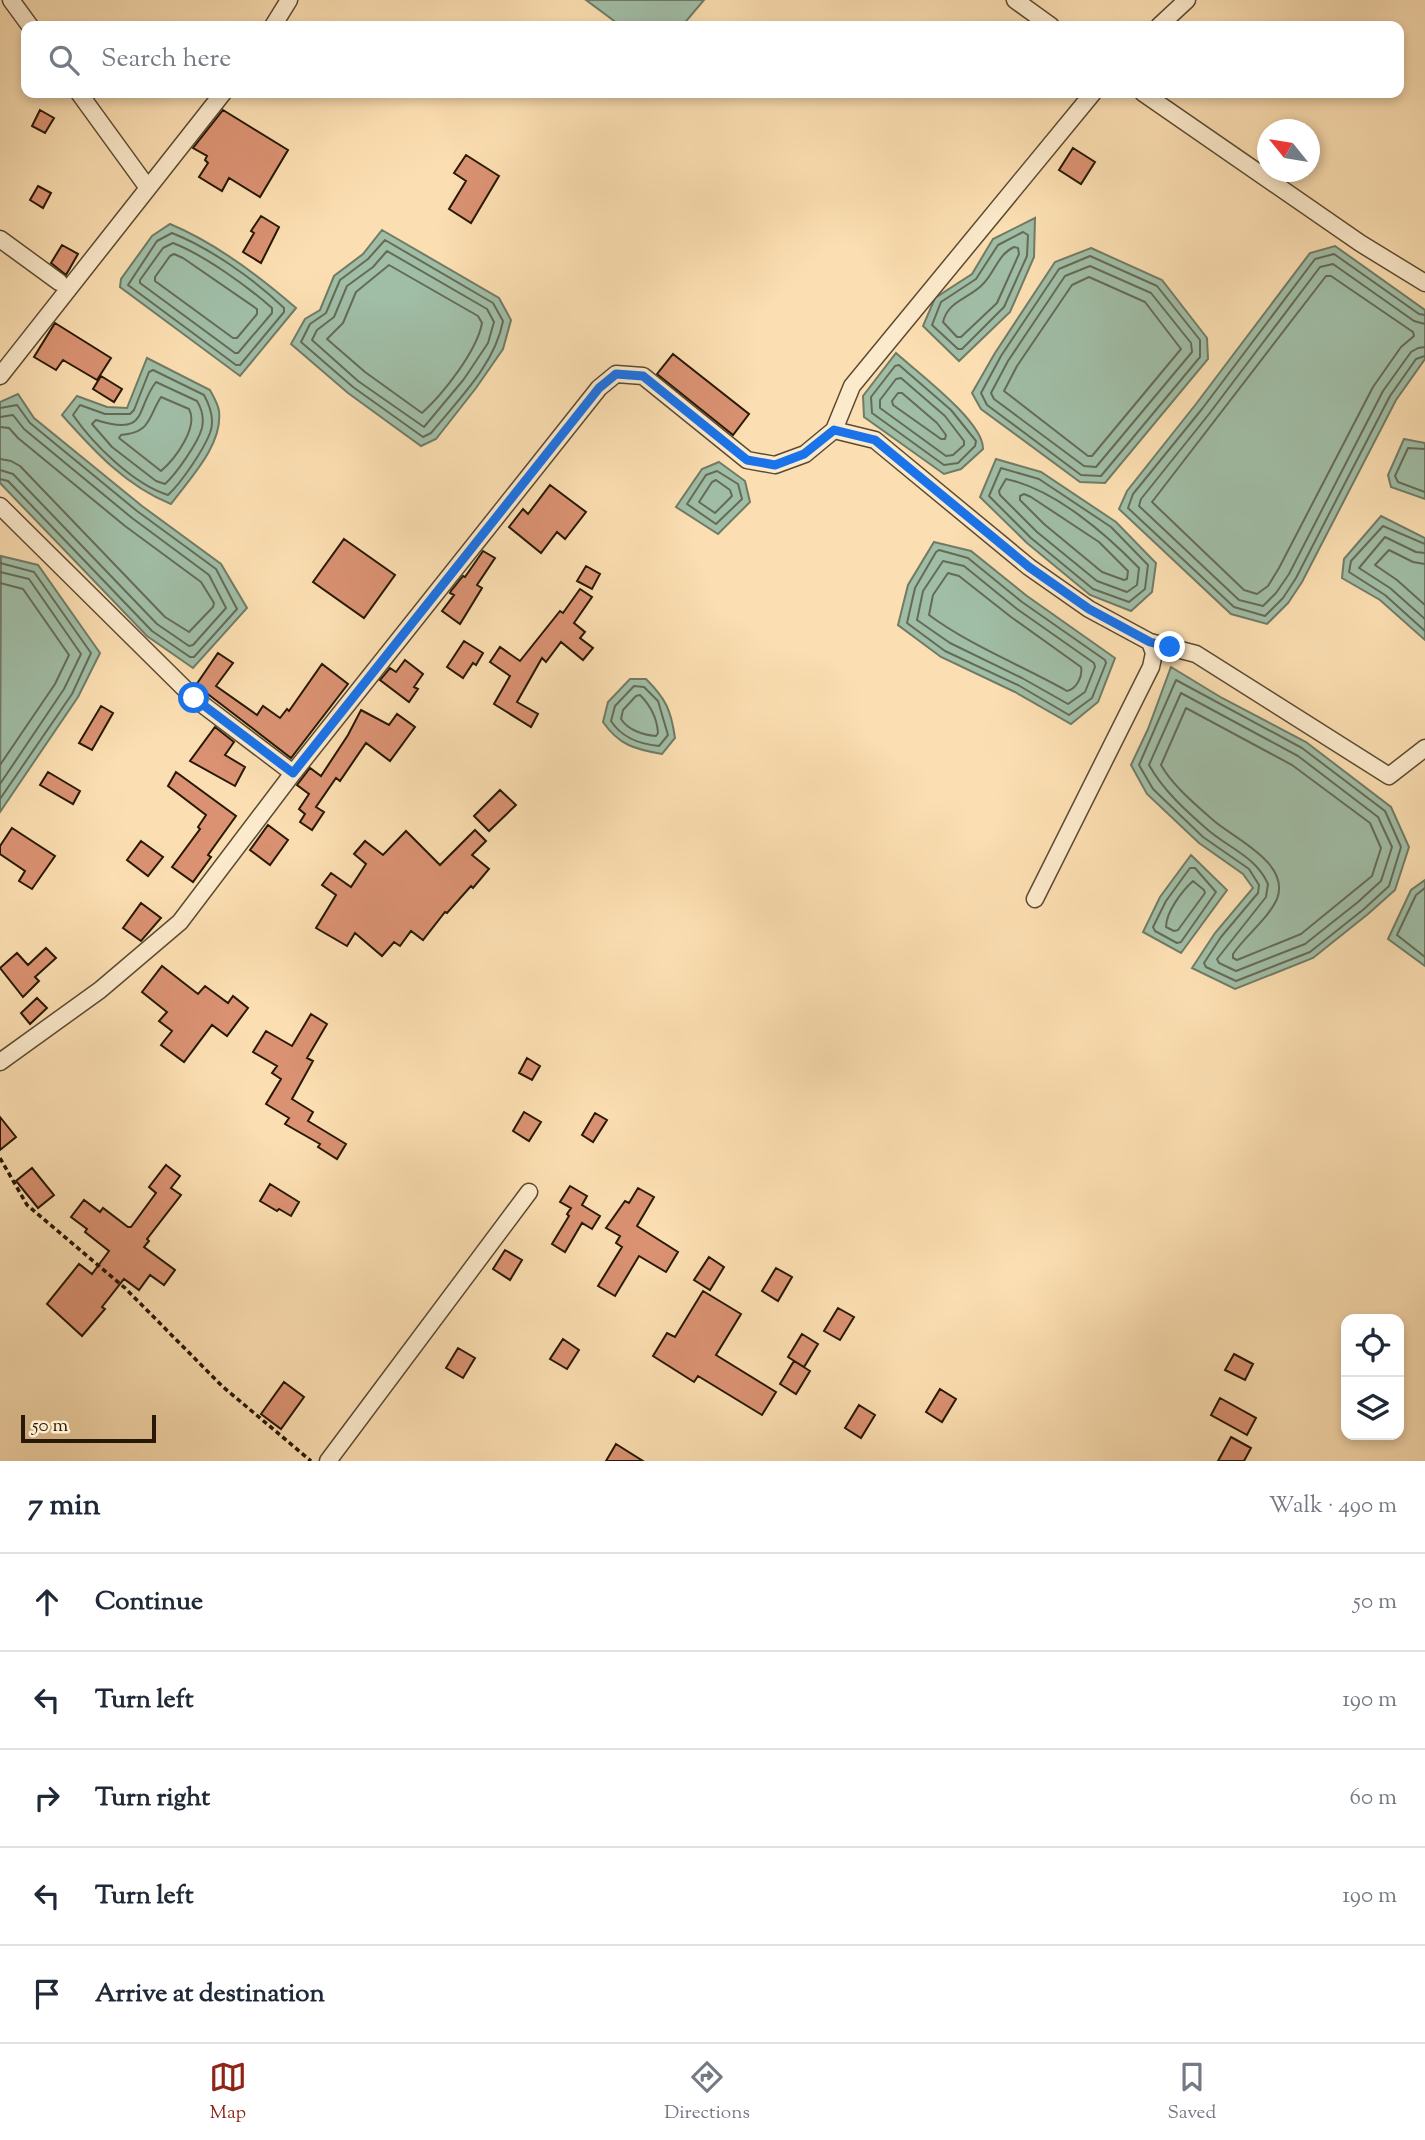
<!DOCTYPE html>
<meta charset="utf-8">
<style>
body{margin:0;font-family:"Sorts Mill Goudy",serif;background:#f6f6f7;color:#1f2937}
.controls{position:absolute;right:21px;bottom:21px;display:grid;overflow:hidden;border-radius:14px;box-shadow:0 4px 10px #0003}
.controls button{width:63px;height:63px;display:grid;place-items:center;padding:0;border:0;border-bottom:2px solid #e0e1e3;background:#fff;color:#1f2937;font:35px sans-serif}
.compass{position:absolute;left:1257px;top:119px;width:63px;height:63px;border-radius:50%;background:#fff;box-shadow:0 4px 10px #0003;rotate:300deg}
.scale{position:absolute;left:21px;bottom:18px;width:135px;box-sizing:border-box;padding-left:7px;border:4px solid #271906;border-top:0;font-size:19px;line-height:24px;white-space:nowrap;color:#271906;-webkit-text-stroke:5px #fceacc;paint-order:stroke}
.stop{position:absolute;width:21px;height:21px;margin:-16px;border:5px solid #1a73e8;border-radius:50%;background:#fff}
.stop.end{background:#1a73e8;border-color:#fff;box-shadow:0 2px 7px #0008}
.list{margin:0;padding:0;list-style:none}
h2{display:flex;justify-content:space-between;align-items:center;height:91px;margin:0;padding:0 28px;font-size:30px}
h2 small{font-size:23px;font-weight:400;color:#747a83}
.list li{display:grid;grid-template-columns:46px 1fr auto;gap:21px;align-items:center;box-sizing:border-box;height:98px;padding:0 28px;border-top:2px solid #e0e1e3}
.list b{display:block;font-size:26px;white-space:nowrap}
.list em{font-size:23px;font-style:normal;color:#747a83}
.icon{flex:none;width:38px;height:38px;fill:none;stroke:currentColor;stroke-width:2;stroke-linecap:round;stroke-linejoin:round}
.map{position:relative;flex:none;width:1425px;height:1461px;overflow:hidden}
.search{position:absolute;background:#fff;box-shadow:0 4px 10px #0003;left:21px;right:21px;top:21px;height:77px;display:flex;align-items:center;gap:18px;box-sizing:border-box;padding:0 24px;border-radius:14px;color:#747a83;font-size:26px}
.sheet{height:581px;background:#fff}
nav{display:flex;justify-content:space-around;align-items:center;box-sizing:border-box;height:98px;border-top:2px solid #e0e1e3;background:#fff;font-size:19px;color:#747a83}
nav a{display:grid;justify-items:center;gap:4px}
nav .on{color:#8f2418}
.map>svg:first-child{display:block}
.water{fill:#a0bda6;stroke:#707b66;stroke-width:2}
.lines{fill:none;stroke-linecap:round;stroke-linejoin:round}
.shore{stroke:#646b56;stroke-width:2}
.building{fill:#da9272;stroke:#271906;stroke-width:2}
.minor-casing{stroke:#5c4a31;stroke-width:19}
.path{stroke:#271906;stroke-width:3.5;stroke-dasharray:5 3.5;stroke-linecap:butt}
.minor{stroke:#fceacc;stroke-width:16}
.route{stroke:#1a73e8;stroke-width:9}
</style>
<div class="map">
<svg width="1425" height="1461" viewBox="0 0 1425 1461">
<rect width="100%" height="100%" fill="#fbdeb1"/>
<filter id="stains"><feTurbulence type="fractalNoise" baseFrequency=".00286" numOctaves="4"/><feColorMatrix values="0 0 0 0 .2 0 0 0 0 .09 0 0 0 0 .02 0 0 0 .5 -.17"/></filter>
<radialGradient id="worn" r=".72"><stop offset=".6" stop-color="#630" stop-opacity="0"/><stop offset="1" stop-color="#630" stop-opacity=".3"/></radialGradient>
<path class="water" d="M586 0H704L682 26H621Z
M1035 218 1034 257 1010 312 959 361 923 326 935 298 972 274 993 239Z
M170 224C216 243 258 275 296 308L240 376 120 287 121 279 152 236Z
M382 230 499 298 511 320 503 349 476 388 436 439 421 446 348 393 291 344 305 319 320 310 334 276 363 254Z
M1335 246 1425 310V359L1396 400 1302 582 1288 603 1267 624 1231 614 1119 509 1127 491 1196 404 1310 253Z
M1091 248 1162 280 1207 338 1208 359 1105 483 1080 482 981 409 972 393 995 353 1055 262Z
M896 353C917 372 984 422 983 449L961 469 944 474 864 417 863 396Z
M147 358 210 390C213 396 218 404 219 411 223 445 190 478 171 504 126 486 94 451 62 415L77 396 107 407 127 408Z
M18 394 34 418 142 506 221 564 247 608 193 668 147 636 0 483V402Z
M1404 439 1425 443V499L1391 487 1388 475Z
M996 459 1041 472 1116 522 1156 563 1152 592 1131 611 1090 595 1027 543 980 497Z
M719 462 745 481 750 502 718 534 676 507 702 469Z
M1381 516 1425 538V640L1380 600 1342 578 1344 559Z
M934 542 971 551 1027 596 1115 658 1098 702 1071 724 1015 692 941 657 898 625 908 585Z
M1 556 38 565 100 653 78 697 0 812Z
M1171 667 1222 698 1306 742 1391 807 1409 847 1395 890 1368 914 1313 958 1235 989 1192 968 1215 933 1253 888 1243 874 1199 843 1147 794 1131 765 1148 729Z
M630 679H646C666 699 671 710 675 738L662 754C634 749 619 745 603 722L608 702Z
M1191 855 1227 890 1181 953 1143 932 1160 897Z
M1425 880V966L1388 939 1411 890Z"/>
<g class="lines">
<path class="shore" d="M1023 232 1028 235 1027 256 1004 307 962 349H958L932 325 941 302 976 279 998 245Z
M172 233C210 248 254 279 284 308V312L240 365H236L128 285 157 241Z
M385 240 493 303 503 321C495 364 459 399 431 433L423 437 353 387 301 342 310 324 326 313 340 280 368 259Z
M173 243C204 255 247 286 272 308V313L238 353H235L140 283V280L163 248Z
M1014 247 1018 248 1019 254 997 303 961 337H957L943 322C948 301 968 299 982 285 995 273 997 255 1014 247Z
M387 251 487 309 494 322 488 343 464 379 424 427 358 381 312 340 317 330 334 317 347 286 373 267Z
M174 254 183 258 257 309V314L237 338H233L155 281V277L170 256Z
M1090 256 1157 286 1200 340V357L1101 476 1081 475 987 405 981 393 1001 356 1059 269Z
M389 265 478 316 482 323C477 351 443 394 422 413L365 372 327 339 343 323 356 292Z
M1090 266 1151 293 1191 343 1192 352 1096 467 1084 466 994 399 991 393 1008 361 1065 276Z
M1326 276H1331L1413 332 1414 336 1401 347 1373 387 1279 568 1268 586 1257 594 1244 590 1152 502Z
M1089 277 1145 302 1181 349 1092 456H1088L1004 391 1017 366 1072 285Z
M1425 315 1419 314 1334 254 1315 259 1202 409 1133 494 1128 508 1234 607 1265 616 1283 598 1296 578 1390 396 1416 359 1425 356
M1425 324 1414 321 1333 264 1320 267 1209 414 1141 499 1139 506 1239 600 1263 606 1276 593 1289 574 1383 391 1411 352 1418 348 1425 347
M899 365 951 410 976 441 975 446 958 463 944 465 872 413 871 397 895 366Z
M153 370 204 395C210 406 215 420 210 433 203 451 181 483 168 495 133 484 93 444 73 415L80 405 105 414H130L134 410 149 372Z
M901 378 945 416 964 441V445L953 455 946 456 880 408V400L896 379Z
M156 382 197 401C202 409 204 418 202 428 198 443 176 474 165 484L156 481 112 447 92 424 96 420C149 437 135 409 156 382Z
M898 393H902L937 423 946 435 945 439H941L893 405 892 401Z
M161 397 189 409C199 427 175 459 161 471L119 438 121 435C151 433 148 417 161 397Z
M0 408 17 405 30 423 137 511 216 569 237 609 194 657H190L152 631 8 481 0 479
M0 417 13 415 24 429 132 518 209 575 226 608 193 645 189 646 157 624 13 474 0 470
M0 427 9 428 18 438 125 526 201 582 214 603 213 607 189 632 165 617 20 466 11 461 0 459
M1425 449 1408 448 1395 476 1398 482 1425 492
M1001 468 1039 479 1111 527 1148 565 1145 589 1129 602 1093 589 1031 538 989 496Z
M717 471 738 484 742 499 716 524 687 504 706 475Z
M1006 479C1054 489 1105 533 1139 568L1137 585 1127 592 1097 581 1037 532 1000 495 999 491Z
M716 480 730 490 732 496 715 513 699 502 712 482Z
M1024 494 1031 497 1099 542 1128 571 1127 579 1124 580 1102 572 1044 524 1020 500V496Z
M1425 544 1383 526 1351 561 1349 572 1385 595 1425 631
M939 550 968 558 1022 602 1105 660 1106 663 1092 698 1069 715 1018 685 945 651 907 623 915 588 936 552Z
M1425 553 1416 552 1385 537 1359 568 1390 588 1425 619
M943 561 964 566 1017 609 1094 663 1095 667 1085 692 1068 704 1022 678 950 643 917 620 923 591Z
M0 563 34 572 91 653 72 694 0 799
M1425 564 1413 562 1389 550 1375 565 1397 580 1425 605
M0 572 29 579 81 654 64 689 0 784
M948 573 959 576 1011 617 1081 667C1083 677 1076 689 1067 691 1021 665 971 646 929 615L933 595Z
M0 583 23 589 69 655 55 684 0 765
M1176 680 1302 748 1385 811 1401 847 1389 886 1364 909 1310 952 1236 981 1206 967 1204 963 1221 937 1258 893 1259 885 1249 869 1203 837 1153 789 1139 765Z
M634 686 644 687 658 701 668 735 659 746C639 744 622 738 611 721L615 706Z
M1181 693 1298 756 1378 817 1392 847 1381 881 1358 902 1305 944 1236 971 1219 963 1217 959 1266 897 1268 884C1256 857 1229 848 1208 830 1186 811 1163 790 1149 765Z
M640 695C651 706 657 718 658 733L656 736C643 735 628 730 621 719L623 710 636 696Z
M1186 708 1292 765 1370 823 1381 848 1372 876 1301 934 1237 960 1233 958V954C1245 936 1268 919 1277 899 1291 863 1233 838 1213 820 1195 804 1173 786 1161 765Z
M1190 868H1195L1216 892 1181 942 1177 943 1155 931 1153 927 1166 901Z
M1193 881 1204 890 1205 893 1178 930 1174 931 1166 927C1166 912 1182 891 1193 881Z
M1425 888 1416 895 1397 935 1425 957"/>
</g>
<path class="building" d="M40 110 54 118 45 133 32 126Z
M223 110 288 150 260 197 229 178 222 191 199 177 208 163 205 160 207 156 193 148Z
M1073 148 1095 162 1081 184 1059 170Z
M466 155 499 176 471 223 449 209 466 181 454 173Z
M38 186 51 193 43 208 30 200Z
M261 216 279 227 261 263 243 252 254 233 251 231Z
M62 245 78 254 66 275 51 263Z
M55 323 111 358 97 380 63 360 56 370 34 357Z
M673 354 749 414 733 435 657 374Z
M101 376 122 389 114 402 93 389Z
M550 485 586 512 565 539 557 532 541 553 509 527 523 509 528 514Z
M344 539 395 575 364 618 313 582Z
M483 551 495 558 477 585 482 588 460 624 442 611 454 595 450 593 451 591 463 576 465 577Z
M586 566 600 574 592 589 577 581Z
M580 589 592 597 574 623 585 632 580 638 593 648 583 660 561 642 546 662 542 658 517 702 538 714 531 727 494 704 510 676 490 662 500 647 520 661 560 611 563 613Z
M464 641 483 653 476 665 473 663 463 678 447 667Z
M218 653 233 663 216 686 257 715 263 706 280 718 287 709 289 711 322 664 348 684 291 758 196 685Z
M405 660 423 674 414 687 418 689 409 702 380 680 390 668 396 672Z
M101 706 113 713 92 750 79 743Z
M361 710 389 725 397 714 415 727 390 761 366 743 340 781 336 778 316 807 324 812 312 830 300 822 305 814 299 809 309 794 297 785 310 768 321 776 348 735Z
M215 727 234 742 225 755 245 767 235 786 190 761Z
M48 772 80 791 73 804 40 785Z
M176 772 236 816 208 855 211 857 193 882 172 867 200 829 198 827 206 815 168 786Z
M500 790 516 805 489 831 474 816Z
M268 825 288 840 270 865 250 850Z
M12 828 55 856 32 889 19 881 25 871 0 854V846Z
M475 830 486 841 472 855 489 869 473 888 471 886 447 913 445 912 423 940 411 931 400 946 394 942 382 956 355 933 347 946 316 928 336 895 322 885 331 873 351 887 366 864 354 854 365 841 383 855 406 831 440 865Z
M141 841 163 857 148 876 127 860Z
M141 903 161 918 141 941 123 928Z
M46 948 56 958 35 977 39 981 23 997 0 968 17 953 28 965Z
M162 966 198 994 205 986 228 1003 233 996 248 1008 227 1036 212 1025 184 1062 161 1045 172 1031 159 1021 167 1012 142 992Z
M37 998 47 1008 30 1024 21 1013Z
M311 1014 327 1024 307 1058 313 1061 292 1099 313 1112 308 1121 346 1144 337 1159 318 1147 320 1144 285 1124 289 1118 266 1104 281 1079 272 1073 277 1066 253 1052 266 1031 292 1046Z
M527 1058 540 1066 532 1080 519 1073Z
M524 1112 541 1122 529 1141 513 1131Z
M595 1113 607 1120 593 1142 582 1135Z
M0 1117 16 1137 0 1150Z
M166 1165 180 1176 171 1188 181 1195 147 1239 149 1241 144 1247 175 1270 164 1285 150 1275 139 1290 124 1279 102 1307 105 1309 82 1336 47 1304 79 1264 92 1274 109 1251 85 1232 87 1229 71 1217 84 1200 100 1212 103 1208 128 1227H131L156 1193 149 1187Z
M32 1168 54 1195 38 1208 16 1181Z
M270 1184 299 1202 291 1216 279 1209 277 1211 260 1201Z
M570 1186 587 1196 582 1205 600 1216 592 1229 582 1223 565 1252 552 1244 569 1216 567 1214 571 1208 560 1202Z
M638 1188 654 1197 637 1226 678 1252 666 1272 639 1256 615 1296 598 1286 622 1247 616 1243 620 1236 606 1228 625 1201 629 1203Z
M505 1250 522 1260 510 1280 493 1269Z
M709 1257 724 1267 710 1290 694 1280Z
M776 1268 792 1277 778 1301 762 1291Z
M703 1291 741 1314 716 1355 776 1392 762 1415 698 1376 694 1382 653 1356 667 1333 675 1337Z
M838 1308 854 1317 840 1340 824 1331Z
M802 1334 818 1344 804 1367 788 1357Z
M563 1339 579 1350 567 1369 550 1359Z
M458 1348 475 1358 463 1378 446 1368Z
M1234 1354 1253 1364 1245 1380 1225 1370Z
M794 1361 810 1371 796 1394 780 1384Z
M284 1382 304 1397 281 1429 261 1414Z
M940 1389 956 1399 942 1422 926 1412Z
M1220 1398 1256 1418 1247 1435 1211 1415Z
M859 1405 875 1415 861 1438 845 1428Z
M1231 1437 1251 1448 1244 1461H1218Z
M616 1444 643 1461H606Z"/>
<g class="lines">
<g class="minor-casing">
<path id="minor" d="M11 0 30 26
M1015 0 1051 26
M273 26 289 0
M1159 26 1187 0
M79 93 148 188
M1143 93 1360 243 1425 283
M0 239 59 282
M0 376 223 93
M834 430 852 386 1093 93
M0 506 194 698 293 773
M1150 642 1196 654 1389 776 1425 748
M0 1062 100 990 180 922 293 773 599 388 616 374 643 376 747 460 775 465 805 454 834 430 875 440 1029 567 1089 609 1150 642 1154 653 1151 667 1035 899
M328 1461 529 1192"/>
</g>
<path class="path" d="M0 1158 27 1205 125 1288 222 1386 311 1461"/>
<use href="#minor" class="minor"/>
</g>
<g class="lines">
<path class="route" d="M194 698 293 773 599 388 616 374 643 376 747 460 775 465 804 454 834 430 875 440 1029 567 1089 609 1150 642 1170 647"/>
</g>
<rect width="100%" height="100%" filter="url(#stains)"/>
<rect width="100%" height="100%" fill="url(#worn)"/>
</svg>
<div class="controls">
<button><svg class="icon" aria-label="locate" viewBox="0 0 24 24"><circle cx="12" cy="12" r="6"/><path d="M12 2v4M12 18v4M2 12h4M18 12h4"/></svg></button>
<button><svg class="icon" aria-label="layers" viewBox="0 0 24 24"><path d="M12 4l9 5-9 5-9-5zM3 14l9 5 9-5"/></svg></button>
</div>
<svg class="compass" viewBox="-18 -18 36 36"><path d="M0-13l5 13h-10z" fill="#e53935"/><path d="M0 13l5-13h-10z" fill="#747a83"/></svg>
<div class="scale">50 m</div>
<div class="stop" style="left:194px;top:698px"></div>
<div class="stop end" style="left:1170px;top:647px"></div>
<div class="search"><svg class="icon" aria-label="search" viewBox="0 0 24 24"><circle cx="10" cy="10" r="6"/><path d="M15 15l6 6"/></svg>Search here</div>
</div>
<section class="sheet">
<h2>7 min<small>Walk · 490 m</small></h2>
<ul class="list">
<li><svg class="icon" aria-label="ahead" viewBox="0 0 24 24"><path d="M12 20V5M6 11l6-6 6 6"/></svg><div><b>Continue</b></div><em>50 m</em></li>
<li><svg class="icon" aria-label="left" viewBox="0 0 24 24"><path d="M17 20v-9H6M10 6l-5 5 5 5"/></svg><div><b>Turn left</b></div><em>190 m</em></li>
<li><svg class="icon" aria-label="right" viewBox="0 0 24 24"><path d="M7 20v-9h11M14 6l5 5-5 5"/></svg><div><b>Turn right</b></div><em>60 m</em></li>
<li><svg class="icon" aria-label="left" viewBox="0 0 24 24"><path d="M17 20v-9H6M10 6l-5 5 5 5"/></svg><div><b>Turn left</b></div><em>190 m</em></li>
<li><svg class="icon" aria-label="arrive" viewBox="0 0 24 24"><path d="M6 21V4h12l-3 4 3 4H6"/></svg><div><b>Arrive at destination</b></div></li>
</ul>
</section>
<nav>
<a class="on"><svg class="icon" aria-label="map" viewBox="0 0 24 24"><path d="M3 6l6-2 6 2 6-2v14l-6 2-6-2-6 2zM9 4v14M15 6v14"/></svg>Map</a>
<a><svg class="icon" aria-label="directions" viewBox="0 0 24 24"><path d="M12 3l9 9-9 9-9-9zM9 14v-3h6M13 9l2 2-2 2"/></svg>Directions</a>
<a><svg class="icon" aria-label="saved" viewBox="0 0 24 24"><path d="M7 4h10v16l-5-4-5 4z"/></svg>Saved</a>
</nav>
